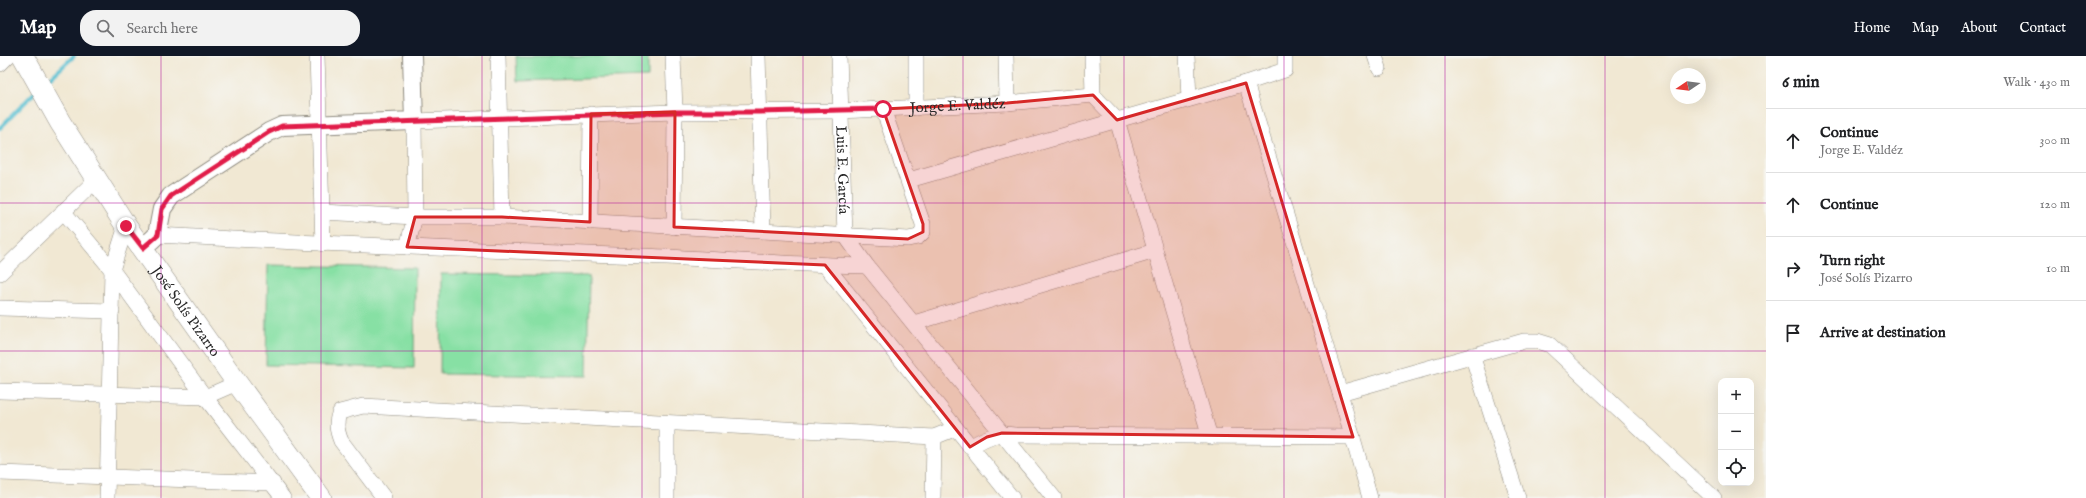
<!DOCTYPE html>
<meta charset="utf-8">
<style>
body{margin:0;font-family:"IM FELL English",serif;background:#f2f2f2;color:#202124}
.controls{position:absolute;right:12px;bottom:12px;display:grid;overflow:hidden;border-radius:8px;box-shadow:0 4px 16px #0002}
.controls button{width:36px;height:36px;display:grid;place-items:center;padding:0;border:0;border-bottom:1px solid #e0e0e0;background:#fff;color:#202124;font:20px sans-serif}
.compass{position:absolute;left:1670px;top:12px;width:36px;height:36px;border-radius:50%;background:#fff;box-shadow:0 4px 16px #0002;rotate:257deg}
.stop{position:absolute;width:12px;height:12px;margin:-9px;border:3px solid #e11d48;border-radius:50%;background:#fff}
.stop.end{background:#e11d48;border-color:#fff;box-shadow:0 1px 4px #0008}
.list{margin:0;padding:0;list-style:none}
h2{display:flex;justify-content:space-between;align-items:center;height:52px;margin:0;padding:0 16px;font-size:17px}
h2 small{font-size:13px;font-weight:400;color:#757577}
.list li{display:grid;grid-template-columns:26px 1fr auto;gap:12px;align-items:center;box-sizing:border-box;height:64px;padding:0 16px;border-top:1px solid #e0e0e0}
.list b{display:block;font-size:15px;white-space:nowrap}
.list p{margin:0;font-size:13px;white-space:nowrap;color:#757577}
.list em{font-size:13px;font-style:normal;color:#757577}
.icon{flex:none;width:22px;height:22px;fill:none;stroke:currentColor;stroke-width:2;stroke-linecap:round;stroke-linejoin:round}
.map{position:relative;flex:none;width:1766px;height:442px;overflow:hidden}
header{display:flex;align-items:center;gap:24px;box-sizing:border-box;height:56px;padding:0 20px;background:#111827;color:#fff}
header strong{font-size:19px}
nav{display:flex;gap:22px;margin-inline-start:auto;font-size:14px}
.search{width:280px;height:36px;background:#f2f2f2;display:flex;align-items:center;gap:10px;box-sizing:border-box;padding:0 14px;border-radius:16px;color:#757577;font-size:15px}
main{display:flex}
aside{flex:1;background:#fff}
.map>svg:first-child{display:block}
.green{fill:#87e0a4;stroke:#598668}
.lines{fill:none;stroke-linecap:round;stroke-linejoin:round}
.stream{stroke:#55bfd1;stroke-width:4}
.minor-casing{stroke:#8e8a7f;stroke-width:16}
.tertiary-casing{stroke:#8e8a7f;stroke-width:20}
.secondary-casing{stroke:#8e8a7f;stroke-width:22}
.minor{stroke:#fff;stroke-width:15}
.tertiary{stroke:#fff;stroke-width:18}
.secondary{stroke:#fff;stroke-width:21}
.route{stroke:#e11d48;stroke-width:5}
.marked{fill:#d62828;fill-opacity:0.2;stroke:#d62828;stroke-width:3;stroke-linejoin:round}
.grid{fill:none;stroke:#b5179e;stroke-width:1;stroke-opacity:0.55}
.labels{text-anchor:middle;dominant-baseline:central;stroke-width:3;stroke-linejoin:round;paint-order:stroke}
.street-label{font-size:15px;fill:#2b2b2b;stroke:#f6f6f2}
</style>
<header>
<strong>Map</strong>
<div class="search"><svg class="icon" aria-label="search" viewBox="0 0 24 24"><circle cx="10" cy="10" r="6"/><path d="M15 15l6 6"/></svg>Search here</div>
<nav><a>Home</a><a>Map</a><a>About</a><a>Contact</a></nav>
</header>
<main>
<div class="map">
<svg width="1766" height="442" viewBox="0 0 1766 442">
<rect width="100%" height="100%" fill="#f6f6f2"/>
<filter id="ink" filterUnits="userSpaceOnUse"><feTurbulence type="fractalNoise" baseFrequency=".025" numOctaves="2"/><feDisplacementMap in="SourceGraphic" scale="8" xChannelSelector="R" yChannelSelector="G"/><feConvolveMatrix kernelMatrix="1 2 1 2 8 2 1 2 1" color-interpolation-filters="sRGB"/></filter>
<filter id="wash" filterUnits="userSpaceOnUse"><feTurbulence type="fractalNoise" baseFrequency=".012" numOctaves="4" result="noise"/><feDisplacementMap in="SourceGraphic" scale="16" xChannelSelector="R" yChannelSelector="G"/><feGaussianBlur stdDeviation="0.9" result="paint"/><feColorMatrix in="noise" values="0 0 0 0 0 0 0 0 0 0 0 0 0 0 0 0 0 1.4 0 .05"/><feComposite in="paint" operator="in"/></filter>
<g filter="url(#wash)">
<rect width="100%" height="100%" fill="#f1e8d3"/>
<path class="green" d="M516 0H648V21L517 25Z
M268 209 415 212 414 312 266 309Z
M441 218 589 220 587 320 440 318Z"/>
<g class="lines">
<path class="stream" d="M46 26 74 0
M0 72 36 35"/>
</g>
</g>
<g filter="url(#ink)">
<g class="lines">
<g class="minor-casing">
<g id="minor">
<path d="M317 0 323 188"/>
<path d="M498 0 502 161"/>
<path d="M673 0 675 56 674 171"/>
<path d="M758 0 763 175"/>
<path id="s1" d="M839 0 845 179 867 210 1054 442"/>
<path d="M916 0V52"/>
<path d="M1006 0 1007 47"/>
<path d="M1092 0 1093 39"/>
<path d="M1187 0 1189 43"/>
<path d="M1375 0 1379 12"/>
<path d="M0 8 8 0"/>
<path d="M1246 27 1285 14V0"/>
<path d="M1093 39 1117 64 1210 381"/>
<path d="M909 124 1246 27 1340 337 1370 442"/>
<path d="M63 155 112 214 205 341 283 442"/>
<path d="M322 156 415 161H502L908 183 918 181 923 176V168L883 53"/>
<path d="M590 166 591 58"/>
<path d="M157 179C319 188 481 194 642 200 717 203 792 209 867 210"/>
<path id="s2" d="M407 191 415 161 414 65 675 56 840 55 1007 47 1093 39"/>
<path d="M825 209 1012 442"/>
<path d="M0 217 97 123"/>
<path d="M0 252 112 255"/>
<path d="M914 267 1155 195"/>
<path d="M1472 299 1518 442"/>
<path d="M0 335 205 341 237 327"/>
<path d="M1340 337 1524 285H1537L1550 289 1714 442"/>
<path d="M970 391C985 382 996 376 1014 379L1353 381"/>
<path d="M0 417 273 427"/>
<path d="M107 442 112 214 126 170"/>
<path d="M384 442 341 385C337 375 335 366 340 356L363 350 934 381 954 373"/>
<path d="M667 442V368"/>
<path d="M933 442 934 381"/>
</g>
</g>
<g class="tertiary-casing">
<path id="tertiary" d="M143 192 157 179 162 153 171 140 269 76 282 70 414 65 412 0"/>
</g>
<g class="secondary-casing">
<g id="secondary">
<path id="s3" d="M23 0 60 66 126 170 237 327 321 442"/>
</g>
</g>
<use href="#minor" class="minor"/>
<use href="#tertiary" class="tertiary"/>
<use href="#secondary" class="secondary"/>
</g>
</g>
<g class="lines" filter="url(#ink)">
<path class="route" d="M126 170 143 192 158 179 162 153 171 140 269 76 282 70 675 56H759L883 53"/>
</g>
<path class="marked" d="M1246 27 1353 381 1002 377 987 381 970 391 825 209 407 191 415 161H502L590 166 591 58 675 56 674 171 908 183 923 176V168L883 53 1007 47 1093 39 1117 64Z"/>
<path class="grid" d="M161 0V442M321 0V442M482 0V442M642 0V442M803 0V442M963 0V442M1124 0V442M1284 0V442M1445 0V442M1605 0V442M0 147H1766M0 295H1766"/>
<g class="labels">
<g class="street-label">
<text stroke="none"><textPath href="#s2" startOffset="671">Jorge E. Valdéz</textPath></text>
<text stroke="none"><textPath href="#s1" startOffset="114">Luis E. García</textPath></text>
<text stroke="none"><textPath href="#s3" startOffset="303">José Solís Pizarro</textPath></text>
</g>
</g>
</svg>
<div class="controls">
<button>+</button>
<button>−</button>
<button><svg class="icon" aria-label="locate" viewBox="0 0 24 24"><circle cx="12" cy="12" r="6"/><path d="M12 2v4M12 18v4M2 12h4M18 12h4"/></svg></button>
</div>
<svg class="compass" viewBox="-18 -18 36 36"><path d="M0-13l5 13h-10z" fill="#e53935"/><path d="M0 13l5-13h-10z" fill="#757577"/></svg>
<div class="stop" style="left:883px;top:53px"></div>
<div class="stop end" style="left:126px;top:170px"></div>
</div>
<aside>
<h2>6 min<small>Walk · 430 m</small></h2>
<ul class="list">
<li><svg class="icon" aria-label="ahead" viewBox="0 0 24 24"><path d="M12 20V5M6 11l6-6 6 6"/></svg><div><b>Continue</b><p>Jorge E. Valdéz</p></div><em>300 m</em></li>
<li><svg class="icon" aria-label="ahead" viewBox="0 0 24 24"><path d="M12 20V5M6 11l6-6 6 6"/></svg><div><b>Continue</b></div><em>120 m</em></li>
<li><svg class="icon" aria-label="right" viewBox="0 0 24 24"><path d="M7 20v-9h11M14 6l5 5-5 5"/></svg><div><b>Turn right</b><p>José Solís Pizarro</p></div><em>10 m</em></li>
<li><svg class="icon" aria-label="arrive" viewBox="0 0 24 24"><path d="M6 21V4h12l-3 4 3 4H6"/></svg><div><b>Arrive at destination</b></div></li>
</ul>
</aside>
</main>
